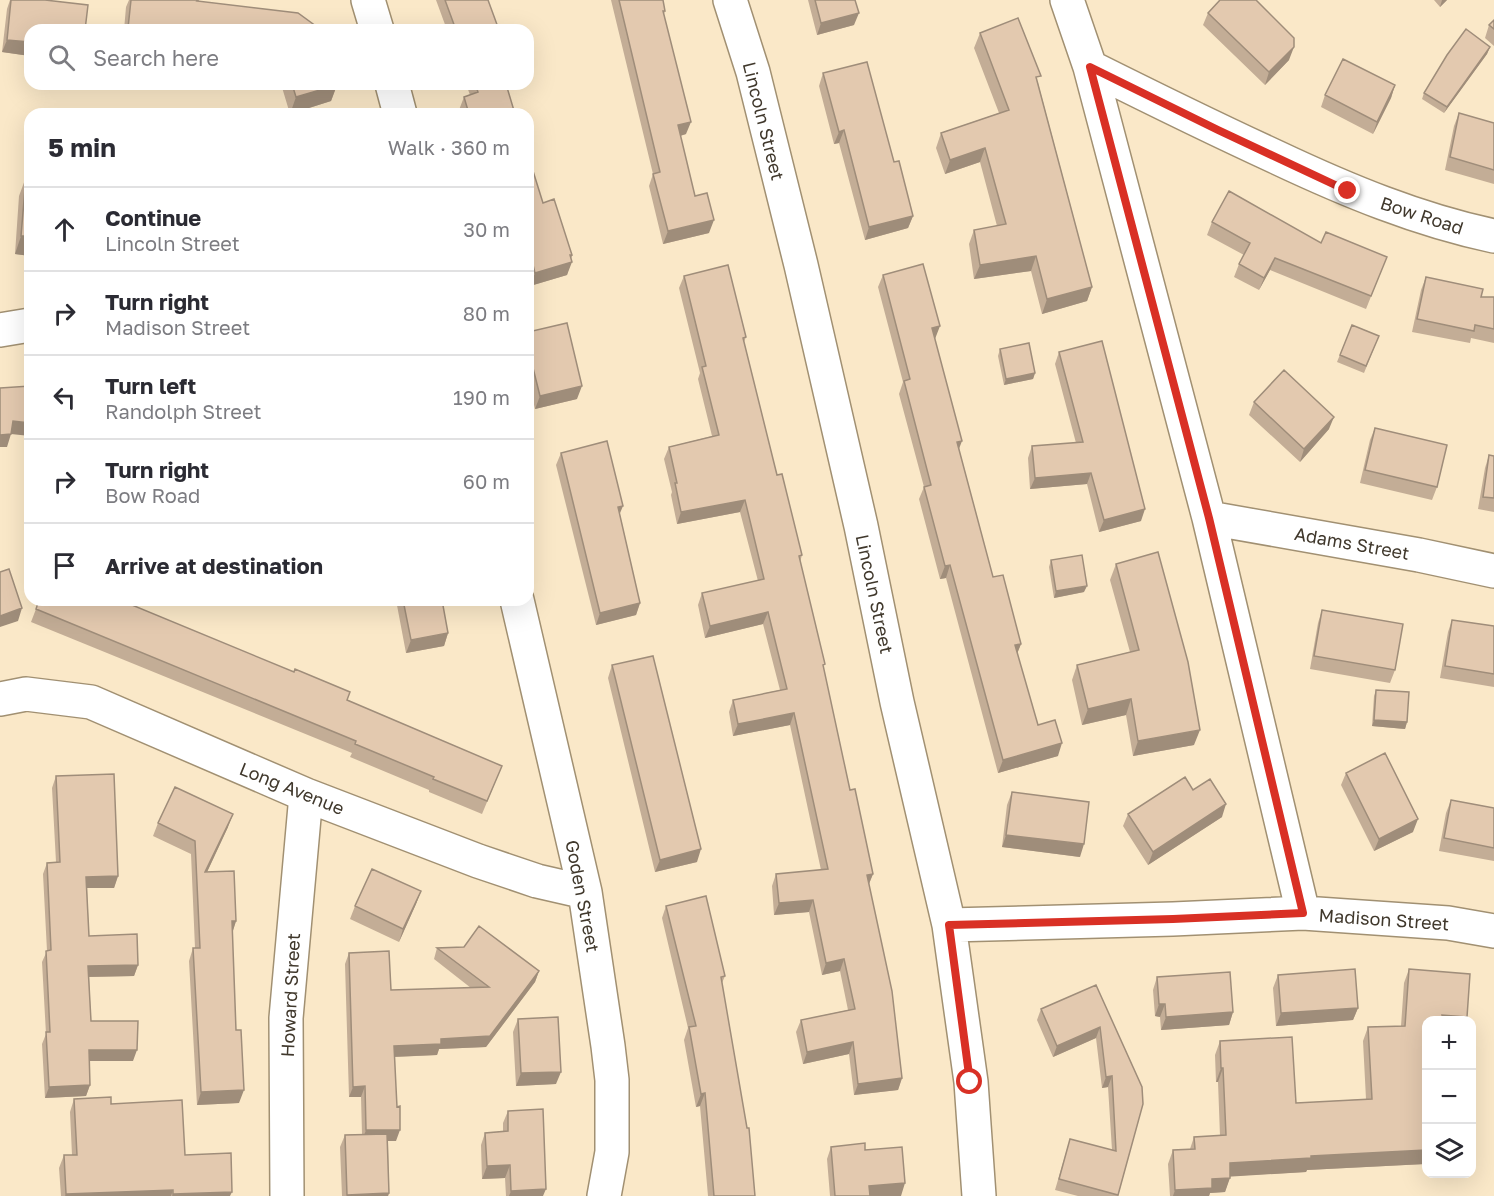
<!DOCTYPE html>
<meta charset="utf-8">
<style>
body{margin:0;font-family:"Golos Text",sans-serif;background:#f2f2f3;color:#2b2b33}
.controls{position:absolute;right:18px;bottom:18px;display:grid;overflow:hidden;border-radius:12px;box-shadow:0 6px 24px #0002}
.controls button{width:54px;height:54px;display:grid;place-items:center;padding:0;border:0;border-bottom:2px solid #e1e1e2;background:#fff;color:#2b2b33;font:30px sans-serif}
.stop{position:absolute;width:18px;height:18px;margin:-14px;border:4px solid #d93025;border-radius:50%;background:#fff}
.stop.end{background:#d93025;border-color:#fff;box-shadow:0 2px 6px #0008}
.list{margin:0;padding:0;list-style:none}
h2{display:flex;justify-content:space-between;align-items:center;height:78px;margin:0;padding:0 24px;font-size:26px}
h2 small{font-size:20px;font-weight:400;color:#7c7c81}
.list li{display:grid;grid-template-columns:39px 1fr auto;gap:18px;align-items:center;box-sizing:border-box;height:84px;padding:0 24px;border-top:2px solid #e1e1e2}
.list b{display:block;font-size:22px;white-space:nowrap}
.list p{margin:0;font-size:20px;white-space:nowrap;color:#7c7c81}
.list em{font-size:20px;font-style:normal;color:#7c7c81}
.icon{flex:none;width:33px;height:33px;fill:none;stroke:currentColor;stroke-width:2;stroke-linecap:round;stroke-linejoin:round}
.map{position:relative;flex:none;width:1494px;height:1196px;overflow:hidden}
.search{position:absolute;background:#fff;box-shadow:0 6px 24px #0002;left:24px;top:24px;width:510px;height:66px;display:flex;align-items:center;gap:15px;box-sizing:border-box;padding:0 21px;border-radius:18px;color:#7c7c81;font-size:22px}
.panel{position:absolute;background:#fff;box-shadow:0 6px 24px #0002;left:24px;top:108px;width:510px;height:498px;border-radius:18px}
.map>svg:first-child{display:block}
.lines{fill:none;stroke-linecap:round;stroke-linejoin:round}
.minor-casing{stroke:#a19072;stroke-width:36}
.minor{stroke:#fff;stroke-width:33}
.wall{fill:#c3ad96}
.shaded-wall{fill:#9f8d7a}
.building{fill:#e3c9af;stroke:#9f8d7a;stroke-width:1.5}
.route{stroke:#d93025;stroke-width:8}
.labels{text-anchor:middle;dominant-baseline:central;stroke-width:4.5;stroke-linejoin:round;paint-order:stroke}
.street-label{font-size:18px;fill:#40382c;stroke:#fff}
</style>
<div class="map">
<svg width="1494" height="1196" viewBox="0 0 1494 1196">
<rect width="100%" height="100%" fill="#fae8c8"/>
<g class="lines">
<g class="minor-casing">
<path id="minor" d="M368 0 377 30
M730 0 753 72 801 265 861 526 897 702 949 925 971 1082 979 1196
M1067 0 1090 67C1152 98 1213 128 1276 157 1346 190 1418 220 1494 236
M1090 67 1209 518 1303 913
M392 84 400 114
M0 330 30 325
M1209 518 1419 555 1494 571
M517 600 585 892 608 1046 612 1080V1152L604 1196
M0 699 26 694 91 702 306 795 478 861 537 881 585 892
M949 925 1173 919 1303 913 1448 923 1494 931
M287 1196 286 1018 306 795"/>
</g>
<use href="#minor" class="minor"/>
</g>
<path class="wall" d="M10 0H45L30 30V56L2 52 7 9Z
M129 0H198L197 1 321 30H124L126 7Z
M436 0H488L499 30H447Z
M611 0H663L665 11 664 14 686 134 680 136 695 196 709 233 663 244 649 186 653 174Z
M808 0H855L854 25 817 35Z
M1434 0H1447L1440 7Z
M1208 13 1289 60 1265 85 1203 25Z
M1494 20V46L1485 38 1489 25Z
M980 33 1038 83 1092 287 1087 301 1042 314 1031 271 974 279 969 244 974 230 997 226 980 162 945 174 936 148 941 133 999 113 974 48Z
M1490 47 1487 54 1444 113 1422 99 1424 93Z
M823 73 894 162 913 216 908 228 865 240 839 143 834 144 819 86Z
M281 84H337V85L331 101 290 114Z
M466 84H506L515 114H460L459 110 464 97 470 95Z
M1395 85 1391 98 1373 134 1321 107 1325 95Z
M1459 113 1494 123V184L1445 170 1454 126Z
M26 177 30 256 15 254 19 196Z
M543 203 572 255 567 275 530 286 528 278Z
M1212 222 1321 243 1382 269 1366 309 1270 270 1259 290 1234 277 1239 264 1244 255 1207 235Z
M883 275 935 339 959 449 993 577 1021 644 1017 654 1038 725 1058 756 998 773 946 578 940 579 919 499 924 487 899 394 903 382 878 287Z
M684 276 746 337 744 342 777 475 802 555 800 562 850 790 873 874 869 884 902 1078 898 1090 854 1095 849 1054 803 1064 796 1032 801 1020 848 1010 840 971 822 975 809 912 774 915 772 886 776 874 821 870 790 725 733 736 729 712 733 700 780 690 763 624 705 638 698 605 702 593 758 581 740 512 677 524 671 495 672 492 664 459 669 447 712 436 698 379 700 373 679 288Z
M1426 277 1481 297H1494V343L1471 338 1470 343 1412 332 1421 290Z
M1352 325 1379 336 1364 373 1337 362Z
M528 332 577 399 535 409 528 380Z
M1000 349 1035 373 1033 379 1004 385 998 356Z
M1059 352 1141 521 1099 532 1087 484 1030 489 1028 458 1032 446 1076 443 1055 364Z
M1254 402 1329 429 1300 462 1249 415Z
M1375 428 1437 487 1432 500 1360 483 1370 440Z
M561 453 620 515 640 603 636 615 596 625 556 465Z
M1489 455 1494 456V512L1478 509 1485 468Z
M1051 560 1084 592 1054 598 1049 567Z
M1116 564 1194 745 1133 756 1126 715 1082 725 1072 680 1077 665 1130 652 1110 580Z
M396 600H442L448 633 444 646 406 653Z
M36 609 347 700 502 766 482 814 429 792V790L350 757 352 753 31 622Z
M1322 610 1395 670 1390 683 1310 669 1318 623Z
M1452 620 1494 626V687L1440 678 1448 632Z
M612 665 697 862 655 872 608 678Z
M1376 690 1407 722 1405 729 1372 726 1374 696Z
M1346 773 1413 832 1374 851 1341 785Z
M56 776 118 876 114 888H87L89 936 138 965 134 976 89 977 91 1021 133 1061H89L90 1085 86 1096 45 1098 42 1044 46 1034 42 962 47 951 43 874 47 863 56 862 52 788Z
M1193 790 1222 817 1148 865 1123 826 1128 814Z
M1012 792 1080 857 1002 847 1007 805Z
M1451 800 1494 808V861L1439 851 1446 813Z
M158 823 228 827 207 872 236 921 232 933 239 1103 197 1105 189 961 193 948H195L191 854 153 836Z
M421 891 416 904 399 942 350 919 355 906Z
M666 906 725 976 722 983 755 1196H708L700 1106 696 1107 684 1040 688 1028 662 918Z
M437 948 539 971 535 982 486 1047 439 1049 437 1055 395 1057 396 1141H388L389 1193 388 1196H342L340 1147 345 1135 362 1134 361 1097H349L345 964 349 953 391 990 471 988 434 959Z
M1409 969 1426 1020 1425 1164 1307 1170 1306 1172 1230 1176 1225 1192 1210 1193 1209 1196H1170L1168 1164 1173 1150 1190 1149 1194 1137 1220 1136 1218 1082H1216L1215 1055 1220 1041 1296 1103 1366 1099 1363 1041 1368 1027 1401 1026 1404 983Z
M1278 975 1358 1008 1353 1020 1276 1026 1273 988Z
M1157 977 1233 1012 1229 1025 1161 1030 1160 1017 1155 1016 1153 990Z
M1096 985 1143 1104 1118 1196H1078L1055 1190 1070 1139 1112 1150 1108 1087 1102 1088 1096 1038 1053 1057 1037 1020 1041 1009Z
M518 1019 556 1084 516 1086 513 1032Z
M74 1099 111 1104 185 1155 230 1196H61L59 1168 64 1155H72L70 1112Z
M508 1111 543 1196H506L505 1178 482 1179 481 1145 485 1133 503 1132V1123Z
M831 1147 865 1150 901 1196H830L827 1159Z"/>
<path class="shaded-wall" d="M1442 0H1447L1440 7Z
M859 13 854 25 817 35 821 23Z
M128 28 145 30H127Z
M7 40 30 42V56L2 52Z
M1294 47 1289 60 1265 85 1269 72Z
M1490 47 1487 54 1444 113 1447 107Z
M337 85 331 101 290 114 296 97Z
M1395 85 1391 98 1373 134 1377 122Z
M691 122 686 134 673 138 678 125Z
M844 130 839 143 834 144 839 132Z
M985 148 980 162 945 174 950 160Z
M913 216 908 228 865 240 869 227Z
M714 220 709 233 663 244 668 231Z
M21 236H30V256L15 254Z
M570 255H572L569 263 572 262 567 275 530 286 535 273Z
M1036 256 1031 271 974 279 980 265Z
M1275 258 1270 270 1259 290 1264 278Z
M533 265 528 278V266Z
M1092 287 1087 301 1042 314 1047 299Z
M940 326 935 339 932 328Z
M1035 373 1033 379 1004 385 1006 379Z
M582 386 577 399 535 409 540 396Z
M1334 417 1329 429 1300 462 1304 449Z
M13 421 30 423V436L11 434 7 447H0V435Z
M962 441 957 454V442Z
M1091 473 1087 484 1030 489 1035 478Z
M745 500 740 512 677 524 681 512Z
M623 506 618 518V507Z
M1145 509 1141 521 1099 532 1104 520Z
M950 565 946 578 940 579 945 566Z
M1087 586 1084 592 1054 598 1056 591Z
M640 603 636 615 596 625 600 613Z
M22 608 18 621 0 627V616Z
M768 612 763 624 705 638 710 626Z
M448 633 444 646 406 653 411 640Z
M1021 644 1016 656 1015 645Z
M1131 699 1126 715 1082 725 1088 709Z
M794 713 790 725 733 736 738 724Z
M1374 720 1407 722 1405 729 1372 726Z
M1200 730 1194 745 1133 756 1138 741Z
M1062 743 1058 756 998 773 1003 760Z
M1226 804 1222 817 1148 865 1153 852Z
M233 814 228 827 201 885 205 872Z
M1418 819 1413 832 1374 851 1379 839Z
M1006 835 1084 844 1080 857 1002 847Z
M701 849 697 862 655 872 660 860Z
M873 874 868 886 867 875Z
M118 876 114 888H82L86 877Z
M421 891 416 904 399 942 403 929Z
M813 900 809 912 774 915 779 903Z
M232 921H236L232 934Z
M844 959 840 971 822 975 826 963Z
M138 965 134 976 84 977 88 966Z
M539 971 535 982 486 1047 439 1049 437 1055 390 1057 394 1046Z
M1159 1004H1165L1160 1017 1155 1016Z
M1358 1008 1353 1020 1276 1026 1281 1013Z
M1233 1012 1229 1025 1161 1030 1166 1017Z
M1442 1015 1467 1017 1465 1020H1441Z
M1100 1027 1096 1038 1053 1057 1057 1046Z
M853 1042 849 1054 803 1064 807 1052Z
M89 1050H137L133 1061H85Z
M1221 1068H1223L1218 1082H1216Z
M561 1072 556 1084 516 1086 521 1073Z
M1112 1076 1108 1087 1102 1088 1106 1077Z
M902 1078 898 1090 854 1095 858 1084Z
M90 1085 86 1096 45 1098 49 1087Z
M365 1086 361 1097H349L353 1087Z
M244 1090 239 1103 197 1105 201 1092Z
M705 1093 700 1106 696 1107 701 1094Z
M366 1130H400L396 1141H362Z
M1426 1150V1160L1425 1164 1307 1170 1306 1172 1224 1177 1230 1163 1311 1156Z
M510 1165 505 1178 482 1179 487 1166Z
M1230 1178 1225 1192 1210 1193 1209 1196H1173L1175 1190 1212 1179Z
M905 1183 901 1196H865L869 1186Z
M546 1189 543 1196H509L511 1191Z
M173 1190 171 1196H65L66 1194Z
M232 1192 230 1196H172L173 1194Z
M389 1193 388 1196H347V1195Z"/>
<path class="building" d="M11 0H45L88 5 85 30H30V42L7 40Z
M131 0H198L197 1 298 13 320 29 321 30H145L128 28Z
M445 0H488L499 30H456Z
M619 0H663L665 11H663L691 122 678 125 695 196 707 193 714 220 668 231 653 174 660 172Z
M815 0H855L859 13 821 23Z
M1220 0H1256L1294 38V47L1269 72 1208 13Z
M1018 18 1041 76 1036 77 1092 287 1047 299 1036 256 980 265 974 230 1006 224 985 148 950 160 941 133 1009 110 980 33Z
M1494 20V29L1489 25Z
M1466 29 1490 47 1447 107 1424 93 1447 55Z
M1343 59 1395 85 1377 122 1325 95Z
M867 62 894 162 899 161 913 216 869 227 844 130 839 132 823 73Z
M292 84H337V85L296 97Z
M475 84H506L515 114H469L464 97 478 92Z
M1459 113 1494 123V170L1450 157Z
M528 155 543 203 554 199 572 255H570L572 262 535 273 533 265 528 266Z
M26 177H30V236H21Z
M1229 191 1321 243 1326 232 1387 257 1371 296 1275 258 1264 278 1239 264 1250 243 1212 222Z
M923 264 940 326 932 328 962 441 957 442 993 577 1003 575 1021 644 1015 645 1038 725 1055 720 1062 743 1003 760 950 565 945 566 924 487 931 485 904 381 910 379 883 275Z
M728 265 746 337 743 338 777 475 782 474 802 555 799 556 825 664 823 665 850 790 855 789 873 874 867 875 892 991 902 1078 858 1084 853 1042 807 1052 801 1020 855 1009 844 959 826 963 813 900 779 903 776 874 828 869 794 713 738 724 733 700 787 689 768 612 710 626 702 593 764 579 745 500 681 512 675 483H677L669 447 719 435 702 367 706 366 684 276Z
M1426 277 1483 289 1481 297H1494V329L1475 325 1474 331 1417 319Z
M567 323 582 386 540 396 528 348V332Z
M1352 325 1379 336 1366 366 1340 355Z
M1102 341 1145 509 1104 520 1091 473 1035 478 1032 446 1083 442 1059 352Z
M1029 343 1035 373 1006 379 1000 349Z
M1284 370 1334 417 1304 449 1254 402Z
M30 386V423L13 421 11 434 0 435V388Z
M1375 428 1447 445 1437 487 1365 470Z
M607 441 623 506 618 507 640 603 600 613 561 453Z
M1489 455 1494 456V498L1483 497Z
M1158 552 1188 662 1200 730 1138 741 1131 699 1088 709 1077 665 1139 650 1116 564Z
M1082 555 1087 586 1056 591 1051 560Z
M9 569 22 608 0 616V572Z
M39 600H120L294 672 295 669 350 692 347 700 502 766 487 801 433 779 434 777 355 744 356 741 36 609Z
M403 600H442L448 633 411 640Z
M1322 610 1403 624 1395 670 1314 656Z
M1452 620 1494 626V674L1445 666Z
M653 656 701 849 660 860 612 665Z
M1376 690 1409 692 1407 722 1374 720Z
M1385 753 1418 819 1379 839 1346 773Z
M114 774 118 876 86 877 89 936 137 934 138 965 88 966 91 1021H138L137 1050H89L90 1085 49 1087 46 1032H50L46 951 51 950 47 863 60 862 56 776Z
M1185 777 1193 790 1210 779 1226 804 1153 852 1128 814Z
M175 787 233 814 205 872 234 871 236 921H232L236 1030H241L244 1090 201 1092 193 948H200L195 841 158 823Z
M1012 792 1089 802 1084 844 1006 835Z
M1451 800 1494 808V848L1444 838Z
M372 869 421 891 403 929 355 906Z
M706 896 725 976 721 977 747 1128H749L755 1196H714L705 1093 701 1094 689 1027 696 1026 666 906Z
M479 926 539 971 490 1036 441 1039V1044L394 1046 397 1107 400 1106V1130H366L365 1086 353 1087 349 953 389 951 391 990 489 987 437 948 464 947Z
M1355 969 1358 1008 1281 1013 1278 975Z
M1409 969 1470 974 1467 1017 1442 1015 1443 1020H1426V1150L1311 1156V1158L1230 1163V1178L1212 1179V1188L1175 1190 1173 1150 1195 1149 1194 1137 1226 1135 1223 1068H1221L1220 1041 1292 1037 1296 1103 1372 1099 1368 1027 1405 1026Z
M1230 972 1233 1012 1166 1017 1165 1004H1159L1157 977Z
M1096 985 1142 1087 1143 1104 1118 1195 1059 1179 1070 1139 1116 1151 1112 1076 1106 1077 1100 1027 1057 1046 1041 1009Z
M558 1017 561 1072 521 1073 518 1019Z
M111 1097V1104L182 1100 185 1155 231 1153 232 1192 173 1194V1190L66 1194 64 1155H77L74 1099Z
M543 1109 546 1189 511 1191 510 1165 487 1166 485 1133 508 1131V1111Z
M387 1134 389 1193 347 1195 345 1135Z
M865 1143V1150L902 1147 905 1183 869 1186 870 1196H835L831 1147Z"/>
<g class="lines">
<path class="route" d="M970 1082 949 925 1173 919 1303 913 1209 518 1090 67 1218 130 1348 191"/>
</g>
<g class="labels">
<g class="street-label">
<text transform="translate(764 121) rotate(76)">Lincoln Street</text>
<text transform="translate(1422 215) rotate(18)">Bow Road</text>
<text transform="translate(1352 543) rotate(10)">Adams Street</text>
<text transform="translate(875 594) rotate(78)">Lincoln Street</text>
<text transform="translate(292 788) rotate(22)">Long Avenue</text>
<text transform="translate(583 896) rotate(79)">Goden Street</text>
<text transform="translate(1384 919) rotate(4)">Madison Street</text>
<text transform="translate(290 995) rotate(-87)">Howard Street</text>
</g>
</g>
</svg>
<div class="controls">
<button>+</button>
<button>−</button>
<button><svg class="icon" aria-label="layers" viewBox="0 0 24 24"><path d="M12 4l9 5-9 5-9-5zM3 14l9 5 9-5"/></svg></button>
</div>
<div class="stop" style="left:970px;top:1082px"></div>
<div class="stop end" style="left:1348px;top:191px"></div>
<div class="search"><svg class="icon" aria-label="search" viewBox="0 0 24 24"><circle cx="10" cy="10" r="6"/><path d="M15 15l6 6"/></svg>Search here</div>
<section class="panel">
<h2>5 min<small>Walk · 360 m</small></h2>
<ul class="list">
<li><svg class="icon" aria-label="ahead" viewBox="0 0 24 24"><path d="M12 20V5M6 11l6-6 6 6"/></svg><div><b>Continue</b><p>Lincoln Street</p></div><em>30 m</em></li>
<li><svg class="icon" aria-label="right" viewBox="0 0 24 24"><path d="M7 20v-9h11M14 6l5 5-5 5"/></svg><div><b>Turn right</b><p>Madison Street</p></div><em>80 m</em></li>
<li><svg class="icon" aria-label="left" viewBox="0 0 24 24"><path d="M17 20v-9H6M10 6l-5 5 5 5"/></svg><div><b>Turn left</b><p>Randolph Street</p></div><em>190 m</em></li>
<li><svg class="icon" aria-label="right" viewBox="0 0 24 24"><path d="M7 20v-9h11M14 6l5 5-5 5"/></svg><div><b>Turn right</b><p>Bow Road</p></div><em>60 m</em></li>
<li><svg class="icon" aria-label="arrive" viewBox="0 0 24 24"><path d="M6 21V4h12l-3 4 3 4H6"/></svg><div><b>Arrive at destination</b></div></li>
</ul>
</section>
</div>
